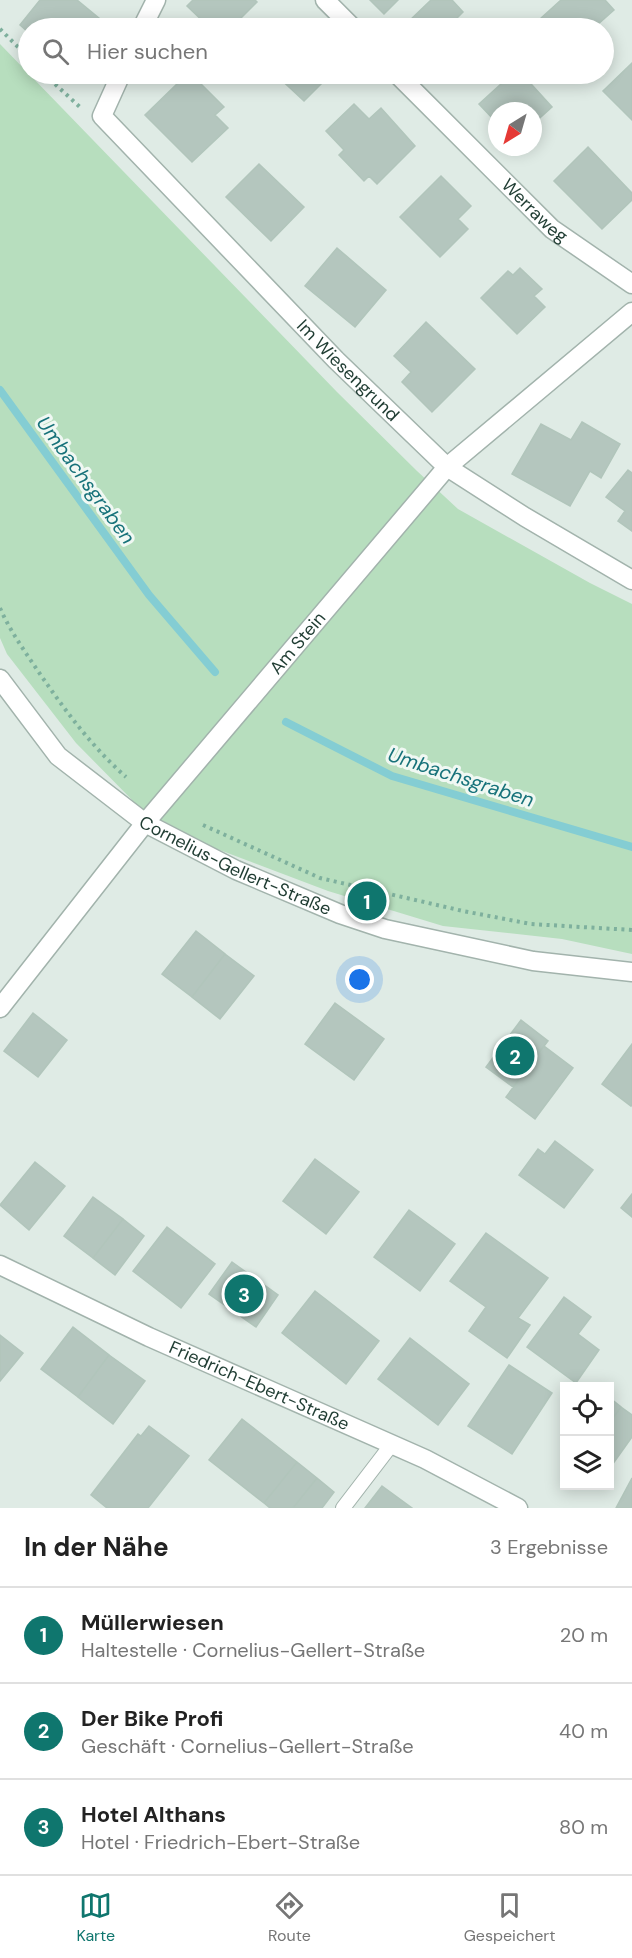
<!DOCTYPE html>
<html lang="de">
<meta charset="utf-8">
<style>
body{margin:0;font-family:"DM Sans",sans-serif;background:#f2f2f2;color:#222}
.controls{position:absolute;right:18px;bottom:18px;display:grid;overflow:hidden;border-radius:0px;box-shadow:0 3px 15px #0003}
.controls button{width:54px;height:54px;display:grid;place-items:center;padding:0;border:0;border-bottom:2px solid #e0e0e0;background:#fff;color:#222;font:30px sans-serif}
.compass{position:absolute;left:488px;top:102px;width:54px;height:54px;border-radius:50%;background:#fff;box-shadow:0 3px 15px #0003;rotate:217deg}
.you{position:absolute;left:360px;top:980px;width:21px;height:21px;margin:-15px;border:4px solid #fff;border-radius:50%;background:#1a73e8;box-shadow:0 0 0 9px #1a73e833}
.badge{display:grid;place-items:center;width:39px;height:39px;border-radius:50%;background:#0f766e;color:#fff;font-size:20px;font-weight:700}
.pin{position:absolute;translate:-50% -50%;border:3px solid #fff;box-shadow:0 2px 6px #0006}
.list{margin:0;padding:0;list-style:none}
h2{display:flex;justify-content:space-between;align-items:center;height:78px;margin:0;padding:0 24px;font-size:26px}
h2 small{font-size:20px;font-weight:400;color:#767676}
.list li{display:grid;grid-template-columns:39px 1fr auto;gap:18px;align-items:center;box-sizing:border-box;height:96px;padding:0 24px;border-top:2px solid #e0e0e0}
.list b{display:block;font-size:22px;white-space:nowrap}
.list p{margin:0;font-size:20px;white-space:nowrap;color:#767676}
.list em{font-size:20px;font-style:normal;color:#767676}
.icon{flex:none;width:33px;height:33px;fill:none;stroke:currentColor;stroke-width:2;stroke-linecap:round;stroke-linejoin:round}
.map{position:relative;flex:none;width:632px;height:1508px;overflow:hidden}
.search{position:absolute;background:#fff;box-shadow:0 3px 15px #0003;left:18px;right:18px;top:18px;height:66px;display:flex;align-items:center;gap:15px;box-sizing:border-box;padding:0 21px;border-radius:33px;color:#767676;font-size:22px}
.sheet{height:366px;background:#fff}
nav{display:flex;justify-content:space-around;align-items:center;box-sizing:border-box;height:84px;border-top:2px solid #e0e0e0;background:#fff;font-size:16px;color:#767676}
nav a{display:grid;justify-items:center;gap:3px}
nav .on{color:#0f766e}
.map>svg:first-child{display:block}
.green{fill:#b7debe}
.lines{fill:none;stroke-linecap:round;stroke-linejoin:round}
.stream{stroke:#84cdd3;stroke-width:8}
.building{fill:#b4c6be;stroke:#b1c5bb;stroke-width:1.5}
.lane-casing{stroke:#a2b3ac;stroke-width:16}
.street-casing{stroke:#a2b3ac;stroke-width:21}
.path{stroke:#7eb09d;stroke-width:4;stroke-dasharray:3 4.5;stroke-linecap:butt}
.lane{stroke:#fff;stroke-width:14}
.street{stroke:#fff;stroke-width:18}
.labels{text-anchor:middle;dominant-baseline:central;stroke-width:6;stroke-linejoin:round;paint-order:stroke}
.street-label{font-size:18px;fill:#1f3c32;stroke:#f0f8f3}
.water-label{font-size:20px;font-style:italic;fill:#17727a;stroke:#f0f8f3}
</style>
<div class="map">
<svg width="632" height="1508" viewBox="0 0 632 1508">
<rect width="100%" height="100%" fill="#dfebe5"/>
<path class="green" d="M0 44 337 392 417 471 458 509 590 583 632 604V954L562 939 443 926 328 891 217 849 142 810 76 743 7 654 0 638Z"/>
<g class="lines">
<path class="stream" d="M0 390 149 595 215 672
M286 722 392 776 632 847"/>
</g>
<path class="building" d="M40 0H77L99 18 91 28H28V32L20 25Z
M193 0H255L257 2 231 28H210L187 6Z
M370 0H398L384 14Z
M431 0H452L463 12 453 22 459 28H409L405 25Z
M561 0H605L614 10 596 26 598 28H549L540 19Z
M632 63V120L603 91Z
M191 74 224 107 215 115 228 128 192 162 145 115 181 80 183 82Z
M275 74H331L304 101Z
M512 74H522L552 107 533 124V111H497V123L479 104Z
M354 104 369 119 381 108 415 146 377 184 369 176 364 181 339 155 344 150 326 131Z
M588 147 632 193V200L602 229 554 181Z
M259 164 304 207 271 241 226 197Z
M441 176 471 206 458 219 468 229 440 257 400 217Z
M337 248 386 290 355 327 305 286Z
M520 268 542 289 534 296 545 307 517 334 481 298 508 271 513 275Z
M426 322 475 369 432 412 402 382 411 372 394 356Z
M582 422 620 444 601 478 590 471 570 506 512 474 541 424 571 440Z
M628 470 632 473V531L618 521 625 511 606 497Z
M196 931 225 954 192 997 162 974Z
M225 954 254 976 220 1019 192 997Z
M335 1003 384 1039 354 1080 305 1044Z
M33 1013 67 1040 38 1077 4 1051Z
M521 1020 548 1041 513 1087 486 1067Z
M632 1044V1104L631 1106 602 1084Z
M544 1046 573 1068 535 1119 506 1097Z
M555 1141 593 1170 564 1208 519 1175 538 1149 545 1154Z
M315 1159 359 1192 326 1234 283 1201Z
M35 1162 65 1186 29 1230 0 1205Z
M632 1194V1217L621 1208Z
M93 1197 123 1219 93 1258 64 1236Z
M409 1210 455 1244 420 1291 374 1257Z
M123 1219 144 1236 115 1275 93 1258Z
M167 1227 215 1264 181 1308 133 1271Z
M486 1233 548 1278 518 1318 530 1325 507 1358 469 1331 486 1307 450 1281Z
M232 1262 278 1295 256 1327 209 1294Z
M315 1291 379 1341 346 1384 282 1333Z
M564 1297 591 1317 578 1334 599 1350 576 1383 527 1347Z
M73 1327 109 1355 78 1397 41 1369Z
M0 1335 23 1353 0 1381Z
M410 1338 469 1384 438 1425 378 1379Z
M109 1355 145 1381 113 1424 78 1397Z
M509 1365 552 1393 512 1454 468 1426Z
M610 1398 621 1407 610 1422Z
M621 1407 632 1415V1437L610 1468V1422Z
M242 1419 297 1462 264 1503 209 1460Z
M149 1426 189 1456 148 1508H107L91 1495 138 1434 141 1436Z
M297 1462 317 1478 293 1508H270L264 1503Z
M317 1478 334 1492 322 1508H293Z
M632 1478V1508H616Z
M382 1486 412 1508H365Z"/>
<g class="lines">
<g class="lane-casing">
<path id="lane" d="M343 1508 392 1444"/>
</g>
<g class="street-casing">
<g id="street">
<path d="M325 0 353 28"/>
<path d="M142 28 156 0"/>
<path id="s1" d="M121 74 102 116 336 360 447 467 525 517 632 580"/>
<path id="s2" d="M397 74 552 229 632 284"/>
<path id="s3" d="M0 679 58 756 145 823 236 870 340 914 385 929 533 961 632 972"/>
<path id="s4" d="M0 1008 145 823 447 467 632 312"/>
<path id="s5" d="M0 1265 149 1337 425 1459 518 1508"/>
</g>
</g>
<path class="path" d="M0 29 28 57
M44 74 81 108
M0 608C10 631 24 650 38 671 64 709 91 746 126 777
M203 825 320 878 463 911 531 924 632 930"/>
<use href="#lane" class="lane"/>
<use href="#street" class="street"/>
</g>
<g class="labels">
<g class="street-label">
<text stroke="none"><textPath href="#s2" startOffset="194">Werraweg</textPath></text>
<text stroke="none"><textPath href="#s1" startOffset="400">Im Wiesengrund</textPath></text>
<text stroke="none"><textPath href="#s4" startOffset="471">Am Stein</textPath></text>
<text stroke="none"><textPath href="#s3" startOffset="306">Cornelius-Gellert-Straße</textPath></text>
<text stroke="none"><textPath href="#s5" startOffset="286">Friedrich-Ebert-Straße</textPath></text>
</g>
<g class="water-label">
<text transform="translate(86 480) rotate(54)">Umbachsgraben</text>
<text transform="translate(461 777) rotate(18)">Umbachsgraben</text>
</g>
</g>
</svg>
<div class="controls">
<button><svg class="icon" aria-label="locate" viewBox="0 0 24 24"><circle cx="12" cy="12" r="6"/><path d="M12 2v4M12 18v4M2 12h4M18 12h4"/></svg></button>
<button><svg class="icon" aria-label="layers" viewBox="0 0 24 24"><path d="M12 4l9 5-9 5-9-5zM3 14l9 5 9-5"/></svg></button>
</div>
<svg class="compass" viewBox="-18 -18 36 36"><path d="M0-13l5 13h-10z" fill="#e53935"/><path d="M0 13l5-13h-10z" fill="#767676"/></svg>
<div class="you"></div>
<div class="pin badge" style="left:367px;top:901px">1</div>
<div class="pin badge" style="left:515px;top:1056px">2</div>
<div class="pin badge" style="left:244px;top:1294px">3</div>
<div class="search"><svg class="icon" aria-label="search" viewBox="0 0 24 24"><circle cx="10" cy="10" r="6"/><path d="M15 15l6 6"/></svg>Hier suchen</div>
</div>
<section class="sheet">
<h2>In der Nähe<small>3 Ergebnisse</small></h2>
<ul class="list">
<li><span class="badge">1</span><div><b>Müllerwiesen</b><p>Haltestelle · Cornelius-Gellert-Straße</p></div><em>20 m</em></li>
<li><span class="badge">2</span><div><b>Der Bike Profi</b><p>Geschäft · Cornelius-Gellert-Straße</p></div><em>40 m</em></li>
<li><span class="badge">3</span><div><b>Hotel Althans</b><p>Hotel · Friedrich-Ebert-Straße</p></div><em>80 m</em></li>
</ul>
</section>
<nav>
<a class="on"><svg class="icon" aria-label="map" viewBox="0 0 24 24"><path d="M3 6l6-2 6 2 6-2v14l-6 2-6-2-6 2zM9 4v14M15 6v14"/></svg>Karte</a>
<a><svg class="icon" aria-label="directions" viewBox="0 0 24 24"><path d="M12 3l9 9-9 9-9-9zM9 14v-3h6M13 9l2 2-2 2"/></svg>Route</a>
<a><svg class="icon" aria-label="saved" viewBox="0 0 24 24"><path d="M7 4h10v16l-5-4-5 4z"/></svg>Gespeichert</a>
</nav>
